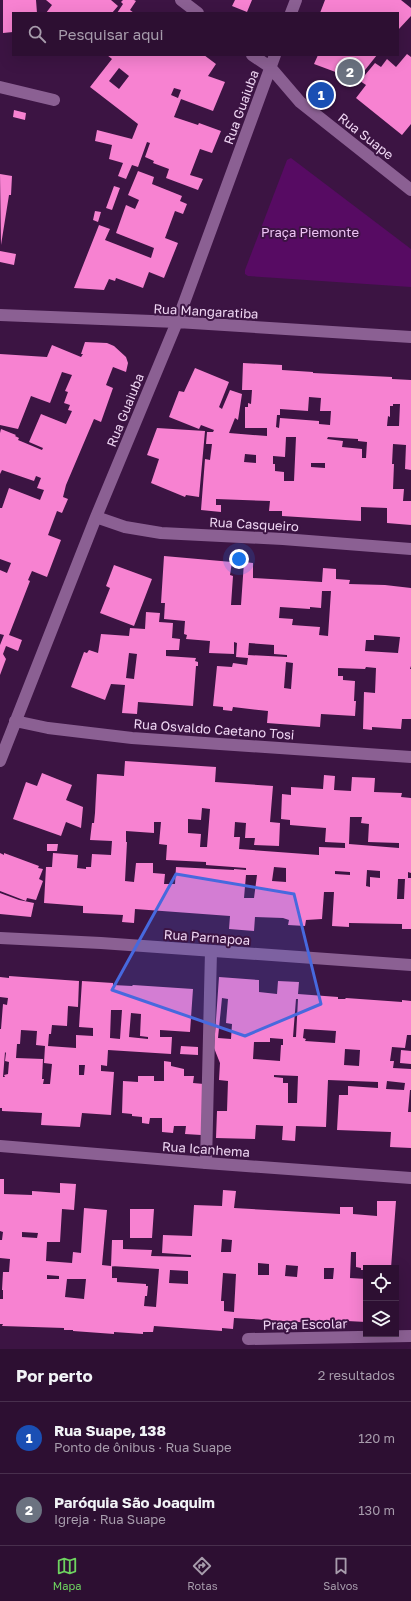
<!DOCTYPE html>
<html lang="pt">
<meta charset="utf-8">
<style>
body{margin:0;font-family:"Golos Text",sans-serif;background:#35183a;color:#f1f3f6}
.controls{position:absolute;right:12px;bottom:12px;display:grid;overflow:hidden;border-radius:0px;box-shadow:0 4px 16px #0002}
.controls button{width:36px;height:36px;display:grid;place-items:center;padding:0;border:0;border-bottom:1px solid #482f4d;background:#2d0f32;color:#f1f3f6;font:20px sans-serif}
.you{position:absolute;left:239px;top:559px;width:14px;height:14px;margin:-10px;border:3px solid #fff;border-radius:50%;background:#1a73e8;box-shadow:0 0 0 6px #1a73e833}
.badge{display:grid;place-items:center;width:26px;height:26px;border-radius:50%;background:#6ed360;color:#fff;font-size:13px;font-weight:700}
.pin{position:absolute;translate:-50% -50%;border:2px solid #fff;box-shadow:0 1px 4px #0006}
.list{margin:0;padding:0;list-style:none}
h2{display:flex;justify-content:space-between;align-items:center;height:52px;margin:0;padding:0 16px;font-size:17px}
h2 small{font-size:13px;font-weight:400;color:#a79cac}
.list li{display:grid;grid-template-columns:26px 1fr auto;gap:12px;align-items:center;box-sizing:border-box;height:72px;padding:0 16px;border-top:1px solid #482f4d}
.list b{display:block;font-size:15px;white-space:nowrap}
.list p{margin:0;font-size:13px;white-space:nowrap;color:#a79cac}
.list em{font-size:13px;font-style:normal;color:#a79cac}
.icon{flex:none;width:22px;height:22px;fill:none;stroke:currentColor;stroke-width:2;stroke-linecap:round;stroke-linejoin:round}
.map{position:relative;flex:none;width:411px;height:1349px;overflow:hidden}
.search{position:absolute;background:#2d0f32;box-shadow:0 4px 16px #0002;left:12px;right:12px;top:12px;height:44px;display:flex;align-items:center;gap:10px;box-sizing:border-box;padding:0 14px;border-radius:0px;color:#a79cac;font-size:15px}
.sheet{height:196px;background:#2d0f32}
nav{display:flex;justify-content:space-around;align-items:center;box-sizing:border-box;height:56px;border-top:1px solid #482f4d;background:#2d0f32;font-size:11px;color:#a79cac}
nav a{display:grid;justify-items:center;gap:2px}
nav .on{color:#6ed360}
.map>svg:first-child{display:block}
.green{fill:#570b63}
.building{fill:#f782d1;fill-rule:evenodd}
.lines{fill:none;stroke-linecap:round;stroke-linejoin:round}
.lane{stroke:#8b6093;stroke-width:12}
.street{stroke:#8b6093;stroke-width:12}
.marked{fill:#4769de;fill-opacity:0.2;stroke:#4769de;stroke-width:3;stroke-linejoin:round}
.labels{text-anchor:middle;dominant-baseline:central;stroke-width:4;stroke-linejoin:round;paint-order:stroke}
.street-label{font-size:13px;fill:#f0d7f4;stroke:#3c1443}
.park-label{font-size:13px;fill:#edc3f4;stroke:#3c1443}
</style>
<div class="map">
<svg width="411" height="1349" viewBox="0 0 411 1349">
<rect width="100%" height="100%" fill="#3c1443"/>
<path class="green" d="M291 158 411 249V287L248 276 245 274V270L287 160Z"/>
<path class="building" d="M3 0H36L37 13H13V32L3 33Z
M46 0H111L118 6 112 13H46L52 5Z
M123 0H134L136 1 130 10 134 13H117L123 4 121 2Z
M235 0H252L247 12 232 6Z
M325 0H401L411 8V16L398 30V13H320Z
M407 54 411 57V124L402 135 356 98 366 85 360 81 375 63 381 67 387 59 396 67Z
M107 55H204L216 64 208 76 225 82 213 111 181 99 174 117 198 125 199 123 221 131 212 153 200 149 190 175 203 179 198 190 166 178 169 169 153 163 154 161 145 157 150 143 147 142 138 167 132 165 126 179 118 176 123 163 109 159 112 145 95 141 97 130 132 139 138 124 90 87 112 59ZM119 68 129 76 119 89 109 81ZM174 88 181 90 178 98 171 95Z
M318 55H377L357 80 314 64Z
M14 110 26 113 25 120 13 117Z
M138 171 154 177 152 184 182 196 180 201 187 204 183 214 175 211 165 238 178 243 164 278 149 272 143 288 116 278 115 281 109 279 104 290 74 288 99 225 110 229 105 240 151 258 154 248 116 233 126 205 135 209 139 200 128 195Z
M0 174 12 176 11 195H9L1 245Z
M114 186 120 188 112 210 106 208Z
M95 211 101 212 98 222 93 220Z
M0 251 16 254 14 265 0 262Z
M85 342 107 343 114 346 126 357 128 363 126 372 113 367 106 385 113 388 101 422 94 419 66 485 63 497 68 499 62 513 57 511 48 535 61 540 47 577 32 571 28 580 30 581 9 635 22 640 18 651 6 646 3 654 6 659 0 675V645L4 635 0 634V570L7 573 11 563 0 559V508H2L9 488 40 500 44 490 37 488 41 478 36 476 34 481 2 470 0 474V433L1 429 16 435 15 436 19 438 18 440 42 450 43 448 29 442 41 414 66 424 72 411 68 410 70 405 64 403 68 392 65 391 72 375 62 372 50 403 31 396 18 429 0 425V354L47 357 52 345 81 357 83 354H81Z
M243 363 282 365V370L313 372V373L392 377V379L411 380V470L405 469 406 445 393 444 392 464H394L393 489H404L403 501H411V525L387 523V508L361 507V521L282 516V511H269L270 501 216 499V505H221V512L201 510 205 459 210 460 212 444H206L207 432H213L214 430 201 425 199 429 169 417 179 391 184 392 195 368 229 382 219 407 222 409 230 390 242 394 238 420 235 418 229 433 267 436V428H245V407H248V403L251 404 252 390H242ZM309 397 321 398 320 411H331L330 425 319 424V421L280 418 279 428 276 427 277 415H280V409L308 411ZM393 404H400L399 426H387L388 416 390 417V406H393ZM286 437H296L294 481H284V472L275 471V464H273V456L285 457ZM328 437 358 439V441L367 442 366 458H362V449L342 447 343 441 327 439ZM245 454 256 455V463L244 462ZM311 463H325V468L311 467Z
M157 428 205 431 199 497 186 495 185 497 151 483 159 459 147 455Z
M164 556 232 562 230 575 233 576 231 605H241L244 562 253 563V578L322 582 323 568 336 569V579L350 580 349 584 385 585 411 588V666L410 669H411V719H402L401 729 372 727V730L363 729 364 692 375 693 376 668 366 667 365 669 338 668V676H343V680L355 681 354 701H356L355 716 321 714 320 727 267 723 268 711 233 707 232 711 223 710V707L213 706 217 666 232 667 233 663 247 665 248 658 236 657 237 643 234 642V654L209 653 210 641 186 639 187 635 184 634 185 621 164 619 165 603H161ZM322 591H331L328 636 319 635 320 627 292 625 293 619 279 618 280 607 310 609V607L321 608ZM374 635 400 637 398 653 365 651 366 640H374ZM249 643 274 645V654L287 655V657L248 655ZM286 662 293 663 291 689 284 688Z
M114 565 152 579 134 626 100 613 110 588 106 586Z
M146 612 160 613 159 622 173 623 172 638 180 639 179 650H166V656L196 658 195 661 198 662V666H196L193 706 138 702 137 714 122 713 125 685 111 684 105 700 71 687 84 652 87 653 89 650 98 653 101 634 129 636 130 628 145 629ZM129 653 137 654 134 679 126 678Z
M125 761 216 767 215 782 273 786 270 822 280 823 279 846 254 845 255 838H245L246 823 235 822 234 837H240L239 849 319 855V847L345 848V843L325 842 326 828 290 825V820L281 819 282 794 291 795V787L323 789 324 775 335 776 334 790 351 791 352 777 375 778 374 792 402 793 401 797 411 798V873L408 872V878H411V929H402V924L349 923V927L332 926 334 892H324L322 919 306 920 305 926 288 925 289 920 283 918 255 917 254 931 229 929 230 916 135 909 134 923 122 922 123 915 83 913V906L44 903 46 867H52L53 853 78 855 77 868 86 869V867H91L92 854 111 855 112 841 90 840 92 823H94L95 813 97 774 124 776ZM202 808 210 809 207 847H200L201 834 188 833V819L201 820ZM350 817H362L361 823 369 824 368 842 399 843V848L349 844ZM154 822H161L159 844 167 845 166 860 206 862V865L246 868V870L234 869V870L176 867 175 884H164L165 874 153 873V863H136L134 882 125 881 127 842H126V831L154 833ZM274 867 286 868V882L272 881ZM367 870 380 871V878L370 877V887L366 886ZM335 871 350 872V875L335 874ZM246 875H257L254 898H244ZM398 879H405L404 899H397Z
M42 773 72 785 66 800 83 807 81 828 66 822 61 836 13 819 26 782 37 786Z
M47 844H58L57 851H47Z
M0 853 4 855V853L39 866 38 868 43 869 39 879 43 881 36 900 27 898 26 901 0 891Z
M0 893 19 900 34 903 31 917 0 914Z
M9 976 79 981 78 1007 68 1006 67 1026 52 1025 51 1034H49L48 1046 76 1048V1035L93 1036V1028L79 1027 82 981 113 983V985L132 986 133 985 193 989 190 1032 160 1030V1037H172L171 1054 108 1050 107 1066 101 1065V1071L114 1072 111 1115 82 1113 80 1127 41 1125 42 1113 2 1111V1108H0V1029H1L3 1004 7 1005 8 998 0 997V977L9 978ZM111 1010H122L120 1039 110 1038ZM131 1013 141 1014 140 1036 148 1037V1039L129 1037ZM21 1030 37 1031 36 1045 45 1046 44 1063 52 1064 50 1084H43L44 1079H42L43 1059 16 1058 17 1044H20ZM5 1052 6 1053 5 1061 9 1062 8 1074 4 1075 5 1077H3ZM79 1065H85L84 1075H79Z
M219 977 259 980V992L277 994 278 981 299 982 298 994 338 997V999H345L346 998 402 1002V1000L411 1001V1035H407L405 1048 392 1047 390 1061H394L393 1068 411 1069V1090H410L408 1112H411V1148L390 1147 391 1132 337 1130 339 1095H348V1086L378 1088V1082L328 1080 326 1127 296 1126 295 1141 282 1140 283 1126 256 1125 255 1139 216 1138 217 1111H227L228 1081 219 1080 220 1063 214 1048ZM222 998 228 999 226 1023 232 1024 231 1039 218 1038ZM296 999H298L296 1037H293ZM304 1029 336 1031 335 1043 305 1041 306 1039 303 1038ZM270 1038 283 1039V1045H281L280 1061 253 1059 254 1042H270ZM345 1049 360 1050 359 1066 344 1065ZM274 1075 298 1076 297 1103H288V1083H283V1078L274 1077ZM387 1081 405 1083 404 1090 386 1089Z
M181 1046 198 1047V1055L180 1054Z
M401 1050 411 1051V1064L400 1063Z
M164 1061 171 1062V1066L184 1069V1076H194L193 1083 204 1084 201 1135 185 1134 186 1126H174L173 1133 162 1132V1118H150L149 1124 142 1123V1117L132 1116V1114L122 1113 123 1081 138 1082V1076H154V1081H164Z
M0 1179H4V1194L32 1195V1191L60 1193V1183L76 1184 74 1210 62 1209 60 1242H47L46 1261 72 1263 73 1252 81 1253 84 1208 107 1210 102 1265 111 1266 112 1240H123V1249L152 1250 151 1256 191 1257V1255L162 1253 163 1235 192 1236 194 1205 222 1206 223 1190 236 1191 234 1208 340 1214V1207H353V1214L377 1216V1201H396L391 1268H366V1270H361V1268L356 1267V1252H351L350 1278 366 1279V1322L347 1321V1325L234 1318 233 1329 222 1328V1331L154 1326 153 1332H143V1334L114 1332V1334L73 1331V1330H64V1328L2 1326 3 1324H0V1299H3V1290H2L3 1272H9L10 1259 0 1258V1240H2L3 1232 0 1231ZM22 1232 38 1233 37 1238 22 1237ZM222 1239 232 1240 231 1252H221ZM258 1263 269 1264V1275H258ZM286 1265 298 1266 297 1277 285 1276ZM111 1266 159 1269 156 1307 144 1306 145 1296H147L148 1286H146V1284L117 1282V1278H112V1266ZM324 1268H334L333 1279H324ZM170 1270 188 1271V1284L169 1283ZM223 1273 236 1274 234 1312 224 1311V1301H221ZM47 1275 59 1276V1279H47ZM67 1279H86L84 1299 65 1297Z
M130 1209H154L152 1238H130Z"/>
<g class="lines">
<path class="lane" d="M0 87 54 100
M206 1163 211 951"/>
<path class="street" d="M181 0 198 13
M291 13 296 0
M252 55 270 67 300 102 411 190
M0 315 177 322 411 337
M96 517 125 527 161 533 283 539 411 549
M15 721 48 728 132 738 411 757
M0 761 96 517 177 322 275 55
M0 938 101 943 411 965
M0 1146 206 1163 411 1178
M248 1339 411 1336"/>
</g>
<path class="marked" d="M176 874 294 894 321 1004 245 1036 112 990Z"/>
<g class="labels">
<g class="street-label">
<text transform="translate(241 107) rotate(-70)">Rua Guaiuba</text>
<text transform="translate(366 136) rotate(38)">Rua Suape</text>
<text transform="translate(206 311) rotate(3)">Rua Mangaratiba</text>
<text transform="translate(125 410) rotate(-68)">Rua Guaiuba</text>
<text transform="translate(254 524) rotate(3)">Rua Casqueiro</text>
<text transform="translate(214 729) rotate(4)">Rua Osvaldo Caetano Tosi</text>
<text transform="translate(207 937) rotate(4)">Rua Parnapoa</text>
<text transform="translate(206 1149) rotate(4)">Rua Icanhema</text>
<text transform="translate(305 1324) rotate(-1)">Praça Escolar</text>
</g>
<g class="park-label">
<text x="310" y="232">Praça Piemonte</text>
</g>
</g>
</svg>
<div class="controls">
<button><svg class="icon" aria-label="locate" viewBox="0 0 24 24"><circle cx="12" cy="12" r="6"/><path d="M12 2v4M12 18v4M2 12h4M18 12h4"/></svg></button>
<button><svg class="icon" aria-label="layers" viewBox="0 0 24 24"><path d="M12 4l9 5-9 5-9-5zM3 14l9 5 9-5"/></svg></button>
</div>
<div class="you"></div>
<div class="pin badge" style="left:321px;top:95px;background:#1a4fb4">1</div>
<div class="pin badge" style="left:350px;top:72px;background:#6b7280">2</div>
<div class="search"><svg class="icon" aria-label="search" viewBox="0 0 24 24"><circle cx="10" cy="10" r="6"/><path d="M15 15l6 6"/></svg>Pesquisar aqui</div>
</div>
<section class="sheet">
<h2>Por perto<small>2 resultados</small></h2>
<ul class="list">
<li><span class="badge" style="background:#1a4fb4">1</span><div><b>Rua Suape, 138</b><p>Ponto de ônibus · Rua Suape</p></div><em>120 m</em></li>
<li><span class="badge" style="background:#6b7280">2</span><div><b>Paróquia São Joaquim</b><p>Igreja · Rua Suape</p></div><em>130 m</em></li>
</ul>
</section>
<nav>
<a class="on"><svg class="icon" aria-label="map" viewBox="0 0 24 24"><path d="M3 6l6-2 6 2 6-2v14l-6 2-6-2-6 2zM9 4v14M15 6v14"/></svg>Mapa</a>
<a><svg class="icon" aria-label="directions" viewBox="0 0 24 24"><path d="M12 3l9 9-9 9-9-9zM9 14v-3h6M13 9l2 2-2 2"/></svg>Rotas</a>
<a><svg class="icon" aria-label="saved" viewBox="0 0 24 24"><path d="M7 4h10v16l-5-4-5 4z"/></svg>Salvos</a>
</nav>
